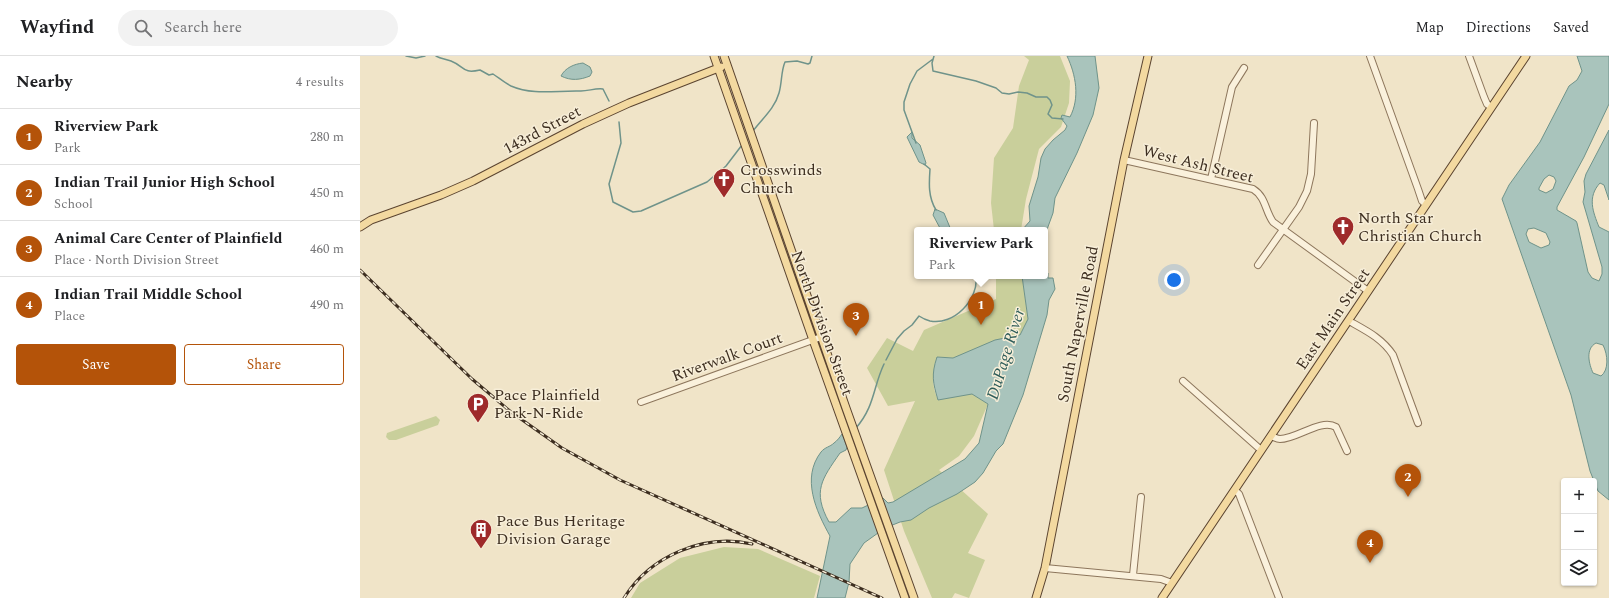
<!DOCTYPE html>
<meta charset="utf-8">
<style>
body{margin:0;font-family:Spectral,serif;background:#f2f2f2;color:#202124}
.controls{position:absolute;right:12px;bottom:12px;display:grid;overflow:hidden;border-radius:4px;box-shadow:0 1px 3px #0004}
.controls button{width:36px;height:36px;display:grid;place-items:center;padding:0;border:0;border-bottom:1px solid #e0e0e0;background:#fff;color:#202124;font:20px sans-serif}
.you{position:absolute;left:814px;top:224px;width:14px;height:14px;margin:-10px;border:3px solid #fff;border-radius:50%;background:#1a73e8;box-shadow:0 0 0 6px #1a73e833}
.badge{display:grid;place-items:center;width:26px;height:26px;border-radius:50%;background:#b45309;color:#fff;font-size:13px;font-weight:700}
.pin{position:absolute;translate:-50% -33px;filter:drop-shadow(0 1px 2px #0008)}
.pin::after{content:'';position:absolute;top:21px;width:14px;height:12px;background:inherit;clip-path:polygon(0 0,100% 0,50% 100%)}
.popup{position:absolute;left:554px;top:171px;width:134px;height:52px;box-sizing:border-box;display:grid;place-content:center;border-radius:4px;background:#fff;filter:drop-shadow(0 1px 3px #0005);font-size:13px;white-space:nowrap;color:#757577}
.popup b{font-size:15px;color:#202124}
.popup::after{content:'';position:absolute;left:50%;top:100%;margin-left:-8px;border:8px solid transparent;border-top-color:#fff}
.list{margin:0;padding:0;list-style:none}
h2{display:flex;justify-content:space-between;align-items:center;height:52px;margin:0;padding:0 16px;font-size:17px}
h2 small{font-size:13px;font-weight:400;color:#757577}
.list li{display:grid;grid-template-columns:26px 1fr auto;gap:12px;align-items:center;box-sizing:border-box;height:56px;padding:0 16px;border-top:1px solid #e0e0e0}
.list b{display:block;font-size:15px;white-space:nowrap}
.list p{margin:0;font-size:13px;white-space:nowrap;color:#757577}
.list em{font-size:13px;font-style:normal;color:#757577}
.actions{display:flex;gap:8px;padding:12px 16px}
.actions a{flex:1;padding:9px 0;border:1px solid #b45309;border-radius:4px;text-align:center;font-size:14px;color:#b45309}
.actions .main{background:#b45309;color:#fff}
.icon{flex:none;width:22px;height:22px;fill:none;stroke:currentColor;stroke-width:2;stroke-linecap:round;stroke-linejoin:round}
.map{position:relative;flex:none;width:1249px;height:542px;overflow:hidden}
header{display:flex;align-items:center;gap:24px;box-sizing:border-box;height:56px;padding:0 20px;background:#fff;border-bottom:1px solid #e0e0e0}
header strong{font-size:19px}
nav{display:flex;gap:22px;margin-inline-start:auto;font-size:14px}
.search{width:280px;height:36px;background:#f2f2f2;display:flex;align-items:center;gap:10px;box-sizing:border-box;padding:0 14px;border-radius:22px;color:#757577;font-size:15px}
main{display:flex}
aside{flex:1;background:#fff}
.map>svg:first-child{display:block}
.green{fill:#c9cf9b}
.water{fill:#a9c4bc;stroke:#6f938a;fill-rule:evenodd}
.lines{fill:none;stroke-linecap:round;stroke-linejoin:round}
.stream{stroke:#6f938a;stroke-width:1.5}
.minor-casing{stroke:#8d765c;stroke-width:8}
.major-casing{stroke:#5b4430;stroke-width:9}
.minor{stroke:#faf1dc;stroke-width:6}
.major{stroke:#f3d9a0;stroke-width:7}
.rail-casing{stroke:#3d2e20;stroke-width:3}
.rail{stroke:#f7eed8;stroke-width:1.5;stroke-dasharray:4.5;stroke-linecap:butt}
.labels{text-anchor:middle;dominant-baseline:central;stroke-width:3;stroke-linejoin:round;paint-order:stroke}
.street-label{font-size:16px;fill:#3d2e20;stroke:#f7eed8}
.poi-label{font-size:16px;fill:#3d2e20;stroke:#f7eed8;text-anchor:start}
.water-label{font-size:17px;font-style:italic;fill:#2f5d5a;stroke:#f7eed8}
</style>
<header>
<strong>Wayfind</strong>
<div class="search"><svg class="icon" aria-label="search" viewBox="0 0 24 24"><circle cx="10" cy="10" r="6"/><path d="M15 15l6 6"/></svg>Search here</div>
<nav><a>Map</a><a>Directions</a><a>Saved</a></nav>
</header>
<main>
<aside>
<h2>Nearby<small>4 results</small></h2>
<ul class="list">
<li><span class="badge">1</span><div><b>Riverview Park</b><p>Park</p></div><em>280 m</em></li>
<li><span class="badge">2</span><div><b>Indian Trail Junior High School</b><p>School</p></div><em>450 m</em></li>
<li><span class="badge">3</span><div><b>Animal Care Center of Plainfield</b><p>Place · North Division Street</p></div><em>460 m</em></li>
<li><span class="badge">4</span><div><b>Indian Trail Middle School</b><p>Place</p></div><em>490 m</em></li>
</ul>
<div class="actions"><a class="main">Save</a><a>Share</a></div>
</aside>
<div class="map">
<svg width="1249" height="542" viewBox="0 0 1249 542">
<rect width="100%" height="100%" fill="#f0e4c8"/>
<path class="green" d="M664 0H700L710 25 709 47 701 71 679 93 666 143 661 174H634L631 147 634 102 653 72 659 30 669 4Z
M636 220H662L668 263 660 279 593 302 578 301C572 316 571 329 578 344L603 338H612L628 348 614 380 599 400 579 414 628 458 608 497 625 504 609 542 595 537 592 542H572L544 475 524 414 555 345 528 350 507 312 527 282 553 295 564 274 636 243Z
M76 360 80 364 78 369 36 384H29L26 381 27 377Z
M364 491 398 493 460 520 454 542H271L280 527 320 502Z"/>
<path class="water" d="M707 0H735L739 32 733 59 717 97 695 142 693 157 685 179V174H662L670 165 669 150 678 121 681 102 685 93 693 84 705 74 707 70 701 62 702 59 710 61C720 42 716 19 707 0Z
M1217 0H1249V48L1224 101 1197 151V154L1216 165 1217 167 1228 216 1232 222 1239 225 1242 218V211L1223 146 1225 136 1224 125 1226 118 1249 74V144L1244 129 1240 127C1227 141 1233 156 1239 171L1249 176V444L1238 435 1230 415 1211 339 1142 143 1149 129 1180 86 1209 30 1217 24 1222 15ZM1189 119 1194 121 1196 125 1193 133 1186 137 1179 134V132L1184 123ZM1174 172 1186 177 1190 186 1189 189 1181 192 1169 186 1166 178 1168 173ZM1236 287 1243 289C1248 299 1249 314 1241 320L1233 317C1229 308 1225 293 1236 287Z
M223 7 230 11 232 16 230 20C220 24 211 25 201 20 205 12 214 8 223 7Z
M552 76V82L560 89 566 107 565 109 559 106 547 81Z
M575 153 584 157 591 174H581L573 159Z
M685 217H688V222H693L695 233 689 244 687 259 663 339 643 388 636 395 623 417 615 426 597 438 569 452 551 464 540 466 525 472 504 487 490 508 489 526 485 542H457L470 480C456 455 441 422 461 396 465 391 470 391 474 387 477 385 480 381 482 378L487 391 486 394 480 397C462 423 452 435 469 466H476L491 452H502L523 442 528 447 533 446 605 403 619 387 628 348 612 338 578 344C573 327 571 319 577 301L593 302 635 284 660 279 668 263 662 220H685Z"/>
<g class="lines">
<path class="stream" d="M46 0 56 2 65 0
M76 0C81 3 86 3 91 5 106 11 102 18 120 14L129 19 133 18C139 22 145 27 151 30 174 40 198 34 221 35 229 35 235 32 243 33L249 45
M574 0 572 7 573 15 616 25 636 32 642 37 649 38 658 36 667 37 676 41H687L690 44 692 49 688 58 692 62 703 63
M259 66 261 87 249 128 253 146 273 156 281 155 347 126 366 110 382 89
M393 75C402 63 415 52 419 37 422 27 421 15 425 6L437 5 448 8 450 7 452 0
M556 87 544 54V46L550 28 557 15 573 3
M564 108 570 113C569 127 568 141 576 154
M526 304 537 283 544 275 552 269 559 260C562 262 566 264 570 265 594 270 619 243 616 220
M496 372C515 350 513 331 524 308"/>
<g class="minor-casing">
<path id="minor" d="M1010 0 1058 133 1062 145 1066 149
M1109 0 1124 41 1127 48 1131 51
M764 104 893 133C906 141 905 155 913 166L1008 235
M851 123 872 31 884 12
M898 209 939 151 947 135 951 118 954 67
M989 265C1005 274 1022 282 1033 299L1058 367
M823 325 901 394
M281 346 461 281
M911 380C914 381 917 383 920 383 937 383 961 362 976 371L987 395
M875 434 879 438 919 542
M685 512 801 523 812 527
M773 519 781 441"/>
</g>
<g class="major-casing">
<path id="major" d="M354 0 453 284 545 542
M364 0 486 352 554 542
M0 171 11 164 81 139 113 125 223 68 269 47 361 11
M676 542 685 512 764 104 788 0
M802 542 1166 0"/>
</g>
<use href="#minor" class="minor"/>
<use href="#major" class="major"/>
<g class="rail-casing">
<path id="rail" d="M0 214 112 323 151 356 202 392 260 424 522 542
M264 542C290 500 344 477 392 488"/>
</g>
<use href="#rail" class="rail"/>
</g>
<defs>
<g id="church-pin" transform="scale(1.15)"><path d="M0 17L-7.5 6A9.5 9.5 0 1 1 7.5 6Z" fill="#9e2a2b" stroke="#f7eed8"/><path d="M-1.2-6h2.4v3.5h3.3v2.4h-3.3V6h-2.4V-.1h-3.3v-2.4h3.3Z" fill="#fff"/></g>
<g id="parking-pin" transform="scale(1.15)"><path d="M0 17L-7.5 6A9.5 9.5 0 1 1 7.5 6Z" fill="#9e2a2b" stroke="#f7eed8"/><path d="M-3.5-5.5H1a3.5 3.5 0 0 1 0 7H-1V5.5H-3.5ZM-1-3.4V-.6H.8a1.4 1.4 0 0 0 0-2.8Z" fill="#fff"/></g>
<g id="building-pin" transform="scale(1.15)"><path d="M0 17L-7.5 6A9.5 9.5 0 1 1 7.5 6Z" fill="#9e2a2b" stroke="#f7eed8"/><path d="M-4-6H4V6H1V3H-1V6H-4ZM-2.5-4.3h1.7v1.8h-1.7ZM.8-4.3h1.7v1.8H.8ZM-2.5-1h1.7V.8h-1.7ZM.8-1h1.7V.8H.8Z" fill="#fff"/></g>
</defs>
<g fill-rule="evenodd">
<use href="#church-pin" x="364" y="123"/>
<use href="#church-pin" x="983" y="171"/>
<use href="#parking-pin" x="118" y="348"/>
<use href="#building-pin" x="121" y="474"/>
</g>
<g class="labels">
<g class="street-label">
<text transform="translate(182 74) rotate(-28)">143rd Street</text>
<text transform="translate(838 108) rotate(14)">West Ash Street</text>
<text transform="translate(973 263) rotate(-56)">East Main Street</text>
<text transform="translate(462 267) rotate(70)">North Division Street</text>
<text transform="translate(718 268) rotate(-79)">South Naperville Road</text>
<text transform="translate(367 301) rotate(-20)">Riverwalk Court</text>
</g>
<g class="poi-label">
<text x="380" y="114">Crosswinds<tspan x="380" dy="18">Church</tspan></text>
<text x="998" y="162">North Star<tspan x="998" dy="18">Christian Church</tspan></text>
<text x="134" y="339">Pace Plainfield<tspan x="134" dy="18">Park-N-Ride</tspan></text>
<text x="136" y="465">Pace Bus Heritage<tspan x="136" dy="18">Division Garage</tspan></text>
</g>
<g class="water-label">
<text transform="translate(646 298) rotate(-73)">DuPage River</text>
</g>
</g>
</svg>
<div class="controls">
<button>+</button>
<button>−</button>
<button><svg class="icon" aria-label="layers" viewBox="0 0 24 24"><path d="M12 4l9 5-9 5-9-5zM3 14l9 5 9-5"/></svg></button>
</div>
<div class="you"></div>
<div class="pin badge" style="left:621px;top:269px">1</div>
<div class="popup"><b>Riverview Park</b>Park</div>
<div class="pin badge" style="left:1048px;top:441px">2</div>
<div class="pin badge" style="left:496px;top:280px">3</div>
<div class="pin badge" style="left:1010px;top:507px">4</div>
</div>
</main>
